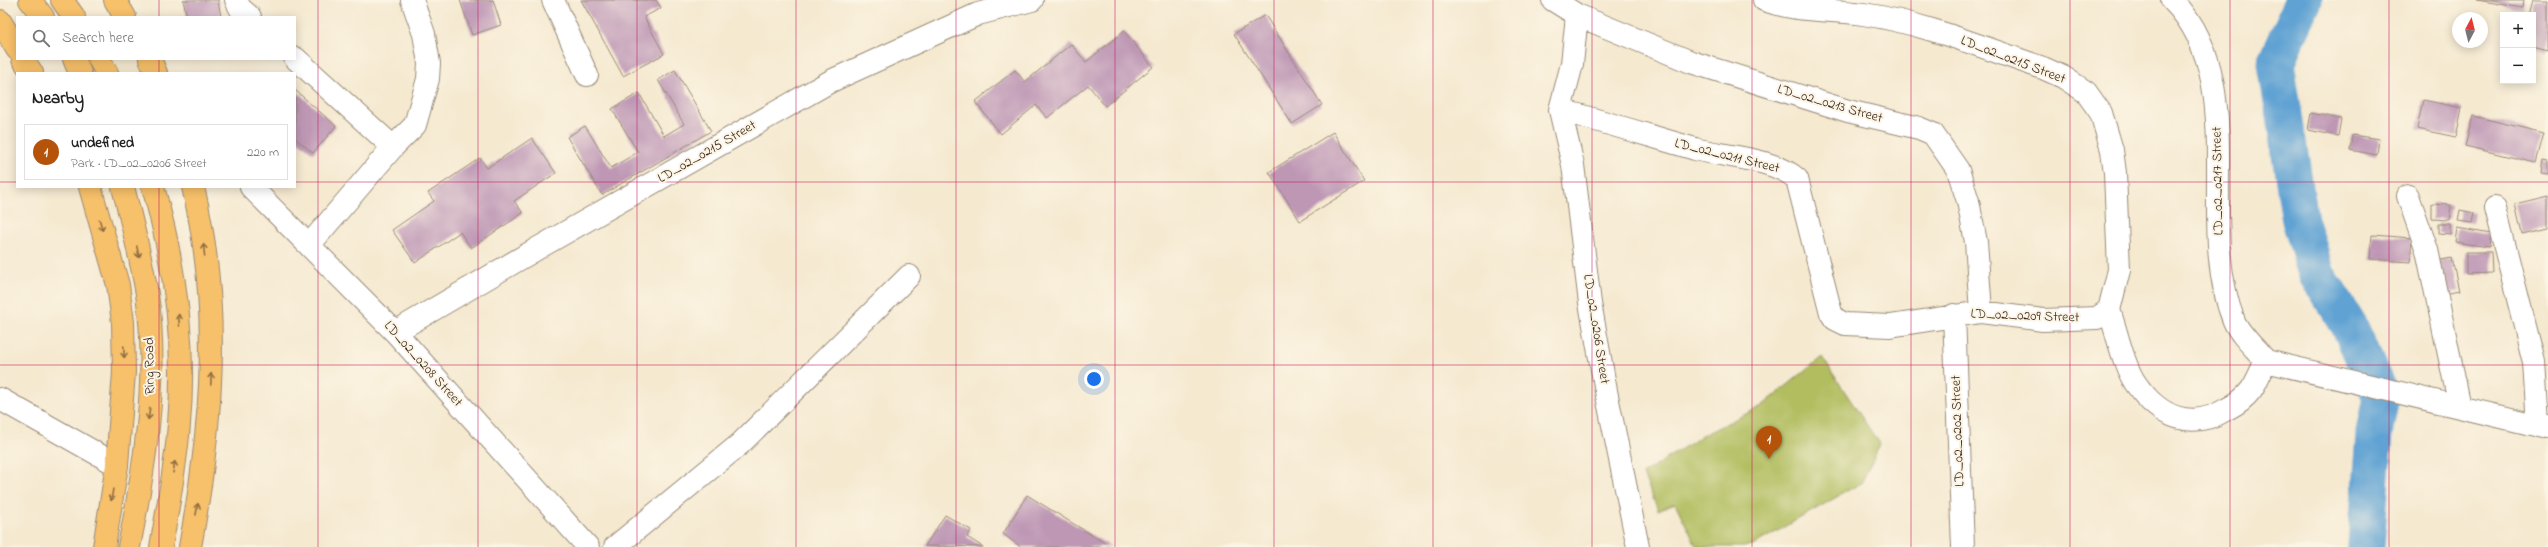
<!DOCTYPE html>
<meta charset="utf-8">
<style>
body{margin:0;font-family:"Indie Flower",sans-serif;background:#f6f6f6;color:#222}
.controls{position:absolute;right:12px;top:12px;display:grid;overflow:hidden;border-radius:0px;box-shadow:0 2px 10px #0003}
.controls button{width:36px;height:36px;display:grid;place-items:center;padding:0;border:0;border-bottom:1px solid #e0e0e0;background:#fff;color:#222;font:20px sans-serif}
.compass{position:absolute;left:2452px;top:12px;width:36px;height:36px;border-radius:50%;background:#fff;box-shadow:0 2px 10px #0003;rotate:7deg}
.you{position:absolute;left:1094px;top:379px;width:14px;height:14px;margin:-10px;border:3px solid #fff;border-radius:50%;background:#1a73e8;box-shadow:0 0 0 6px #1a73e833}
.badge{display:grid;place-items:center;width:26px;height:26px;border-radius:50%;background:#b45309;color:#fff;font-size:13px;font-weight:700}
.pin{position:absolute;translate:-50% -33px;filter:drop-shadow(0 1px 2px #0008)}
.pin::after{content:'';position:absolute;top:21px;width:14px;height:12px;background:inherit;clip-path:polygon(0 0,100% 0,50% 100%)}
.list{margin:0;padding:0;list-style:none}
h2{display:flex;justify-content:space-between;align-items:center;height:52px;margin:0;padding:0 16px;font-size:17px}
h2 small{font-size:13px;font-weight:400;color:#767676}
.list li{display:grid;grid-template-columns:26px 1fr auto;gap:12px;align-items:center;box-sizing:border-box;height:56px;margin:0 8px 8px;padding:0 8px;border:1px solid #e0e0e0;border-radius:0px}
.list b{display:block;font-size:15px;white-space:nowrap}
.list p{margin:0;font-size:13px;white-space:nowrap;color:#767676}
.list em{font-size:13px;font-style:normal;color:#767676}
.icon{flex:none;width:22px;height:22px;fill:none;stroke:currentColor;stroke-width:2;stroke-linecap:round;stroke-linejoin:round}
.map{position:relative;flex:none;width:2548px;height:547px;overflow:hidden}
.search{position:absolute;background:#fff;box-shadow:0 2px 10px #0003;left:16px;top:16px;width:280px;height:44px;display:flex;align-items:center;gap:10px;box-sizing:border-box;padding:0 14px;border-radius:0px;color:#767676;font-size:15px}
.panel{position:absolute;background:#fff;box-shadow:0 2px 10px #0003;left:16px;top:72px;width:280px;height:116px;border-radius:0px}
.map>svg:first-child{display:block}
.green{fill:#b1bd5f;stroke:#76743e}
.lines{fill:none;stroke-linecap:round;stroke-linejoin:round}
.river{stroke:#5ea2d3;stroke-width:37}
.building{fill:#be97b5}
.minor-casing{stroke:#988a77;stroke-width:24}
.major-casing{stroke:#988a77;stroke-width:24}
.highway-casing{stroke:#988a77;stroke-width:24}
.minor{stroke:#fff;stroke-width:22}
.major{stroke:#f7c06b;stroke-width:22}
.highway{stroke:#f7c06b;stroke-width:22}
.oneway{stroke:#906e41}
.grid{fill:none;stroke:#c2185b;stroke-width:1;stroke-opacity:0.55}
.labels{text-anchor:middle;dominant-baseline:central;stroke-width:4;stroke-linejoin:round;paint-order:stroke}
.street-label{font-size:14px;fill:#3b2a1e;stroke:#fcf5e5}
</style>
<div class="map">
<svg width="2548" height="547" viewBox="0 0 2548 547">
<rect width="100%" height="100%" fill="#fcf5e5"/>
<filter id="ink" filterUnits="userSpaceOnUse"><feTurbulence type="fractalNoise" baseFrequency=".025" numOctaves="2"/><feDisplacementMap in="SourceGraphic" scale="8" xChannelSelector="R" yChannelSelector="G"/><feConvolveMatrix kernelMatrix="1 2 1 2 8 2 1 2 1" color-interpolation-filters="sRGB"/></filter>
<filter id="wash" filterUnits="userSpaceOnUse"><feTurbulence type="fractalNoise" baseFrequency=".012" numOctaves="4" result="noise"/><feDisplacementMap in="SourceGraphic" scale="16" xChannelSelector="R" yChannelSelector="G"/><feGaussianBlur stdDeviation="0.9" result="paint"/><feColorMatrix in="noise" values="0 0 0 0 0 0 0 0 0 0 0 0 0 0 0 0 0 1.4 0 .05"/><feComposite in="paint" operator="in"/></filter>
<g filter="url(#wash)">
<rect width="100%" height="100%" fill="#f5e9d0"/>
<path class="green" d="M1822 357 1880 445 1861 483 1755 544 1744 547H1697L1675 503 1658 510 1643 474 1703 435 1762 406Z"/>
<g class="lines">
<path class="river" d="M2304 0 2276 63 2300 220 2317 275 2349 325 2381 397 2374 433 2366 547"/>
</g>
<g id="blocks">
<path class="building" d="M183 0H218L221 17H187Z
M460 0H493L501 25 472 35Z
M581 0H656L661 8 644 17 664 54 623 76Z
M2477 0H2524L2523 8Z
M2533 0H2548V51L2533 47V15H2529Z
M1265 15 1322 105 1292 124 1234 34Z
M1124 31 1153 67 1105 106 1088 85 1047 118 1036 105 1001 134 975 102 1015 70 1025 82 1071 44 1086 62Z
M675 70 711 131 602 195 567 137 585 126 611 168 638 152 612 109 639 93 664 136 684 124 658 80Z
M295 90 336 126 313 153 295 138Z
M2423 100 2462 108 2456 137 2417 129Z
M2311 113 2341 119 2338 136 2308 130Z
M2473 116 2544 133 2536 163 2465 146Z
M1333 132 1364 181 1300 221 1269 172Z
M2352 135 2379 139 2377 155 2350 150Z
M532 138 556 173 514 201 523 213 471 248 460 232 415 263 392 230 434 201 428 193 480 158 487 168Z
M2543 161 2548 162V175L2541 174Z
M2548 196V228L2522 234 2515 204Z
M2432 204 2451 205 2449 220 2432 219Z
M2460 210 2474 213 2472 223 2458 221Z
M2438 224H2450V234L2438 233Z
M2457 228 2491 234 2489 247 2455 242Z
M2372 235 2412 238 2410 262 2370 259Z
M2466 252H2491L2492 273 2466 274Z
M2452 258 2459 291 2443 294 2436 261Z
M1027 495 1111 547H1021L1003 534Z
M945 515 971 530 967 537 983 547 925 546Z"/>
</g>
</g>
<g filter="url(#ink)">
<use href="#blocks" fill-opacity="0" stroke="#988a77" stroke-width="1"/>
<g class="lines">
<g class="minor-casing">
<path id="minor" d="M236 0 240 8 250 17
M553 0 587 75
M1553 0 1577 15 1691 62 1848 111 1919 128 1933 134 1958 170 1968 201 1976 242 1981 312
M1764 0C1797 12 1829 9 1863 14 1925 23 1984 48 2043 68L2063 77 2086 92 2101 113 2112 150 2115 173 2119 270 2109 310
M2172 0C2252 80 2194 222 2234 321 2240 335 2256 349 2266 361
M1577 15 1572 64 1560 110 1573 165 1590 303 1606 391 1638 547
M295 58 393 147
M1560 110C1605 122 1650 136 1695 149 1726 157 1773 158 1797 179L1831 313 1835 319 1845 324 1890 326 1981 312 2043 320 2097 318 2109 310
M251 187 395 332 588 547
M2408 196 2427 250 2460 407
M2495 208 2534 362 2538 426
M310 244 393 147 415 125 428 79 429 63 424 34 412 0
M2109 310C2117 332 2123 365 2136 384 2159 417 2191 431 2227 409 2235 405 2245 398 2251 390 2257 382 2261 370 2266 361
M1954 315 1963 547
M395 332 540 247 831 81 978 14 1032 0
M2266 361 2548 428
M0 399 117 465
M615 547 740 444 909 276"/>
</g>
<g class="major-casing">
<path id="major" d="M115 0 125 17
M0 21 17 49
M23 59 32 73
M150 59 156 73
M90 187 118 285 123 322 124 372 117 465 104 547
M190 547C212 427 222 307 193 187"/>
</g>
<g class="highway-casing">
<path id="highway" d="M30 0 43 17
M62 0 74 17
M74 59 80 73
M99 59 107 73
M123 187C132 222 141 258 147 294 159 377 145 465 129 547
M153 187C175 264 186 344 179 424 176 465 168 506 161 547"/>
</g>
<use href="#minor" class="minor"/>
<use href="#major" class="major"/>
<use href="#highway" class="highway"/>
</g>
<defs><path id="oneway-shaft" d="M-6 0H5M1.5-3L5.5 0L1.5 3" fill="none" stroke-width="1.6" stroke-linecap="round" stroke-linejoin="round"/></defs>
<g class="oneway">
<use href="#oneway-shaft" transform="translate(101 225) rotate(74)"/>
<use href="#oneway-shaft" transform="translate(204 250) rotate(-96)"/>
<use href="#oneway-shaft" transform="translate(138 252) rotate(78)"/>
<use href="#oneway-shaft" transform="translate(179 320) rotate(-94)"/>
<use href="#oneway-shaft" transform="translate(124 352) rotate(88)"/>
<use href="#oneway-shaft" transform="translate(211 379) rotate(-88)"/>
<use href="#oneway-shaft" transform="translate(149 414) rotate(98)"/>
<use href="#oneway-shaft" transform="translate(174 467) rotate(-81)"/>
<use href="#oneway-shaft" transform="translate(112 495) rotate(99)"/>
<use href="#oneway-shaft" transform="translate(197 509) rotate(-80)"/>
</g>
</g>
<path class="grid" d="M159 0V17M318 0V547M478 0V547M637 0V547M796 0V547M956 0V547M1115 0V547M1274 0V547M1433 0V547M1592 0V547M1752 0V547M1911 0V547M2070 0V547M2230 0V547M2389 0V547M159 59V73M0 182H17M295 182H2548M159 187V547M0 365H2548"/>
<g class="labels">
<g class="street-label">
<text transform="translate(2013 60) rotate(21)">LD_02_0215 Street</text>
<text transform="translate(1830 104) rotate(16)">LD_02_0213 Street</text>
<text transform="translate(707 152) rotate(-30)">LD_02_0215 Street</text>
<text transform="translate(1727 156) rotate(14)">LD_02_0211 Street</text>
<text transform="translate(2218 181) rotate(-91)">LD_02_0217 Street</text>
<text transform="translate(2025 316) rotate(2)">LD_02_0209 Street</text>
<text transform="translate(1596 329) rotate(81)">LD_02_0206 Street</text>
<text transform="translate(423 364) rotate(48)">LD_02_0208 Street</text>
<text transform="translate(150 366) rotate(-91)">Ring Road</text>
<text transform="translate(1958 431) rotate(-92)">LD_02_0202 Street</text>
</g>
</g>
</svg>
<div class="controls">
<button>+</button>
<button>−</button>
</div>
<svg class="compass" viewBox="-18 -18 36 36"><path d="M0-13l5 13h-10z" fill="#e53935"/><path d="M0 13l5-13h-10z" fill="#767676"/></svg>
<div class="you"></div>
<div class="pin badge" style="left:1769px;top:459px">1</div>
<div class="search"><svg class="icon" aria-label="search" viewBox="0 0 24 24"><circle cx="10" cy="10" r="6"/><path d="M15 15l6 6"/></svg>Search here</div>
<section class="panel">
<h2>Nearby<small></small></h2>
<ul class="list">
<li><span class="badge">1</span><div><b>undefined</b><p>Park · LD_02_0206 Street</p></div><em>220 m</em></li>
</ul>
</section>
</div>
